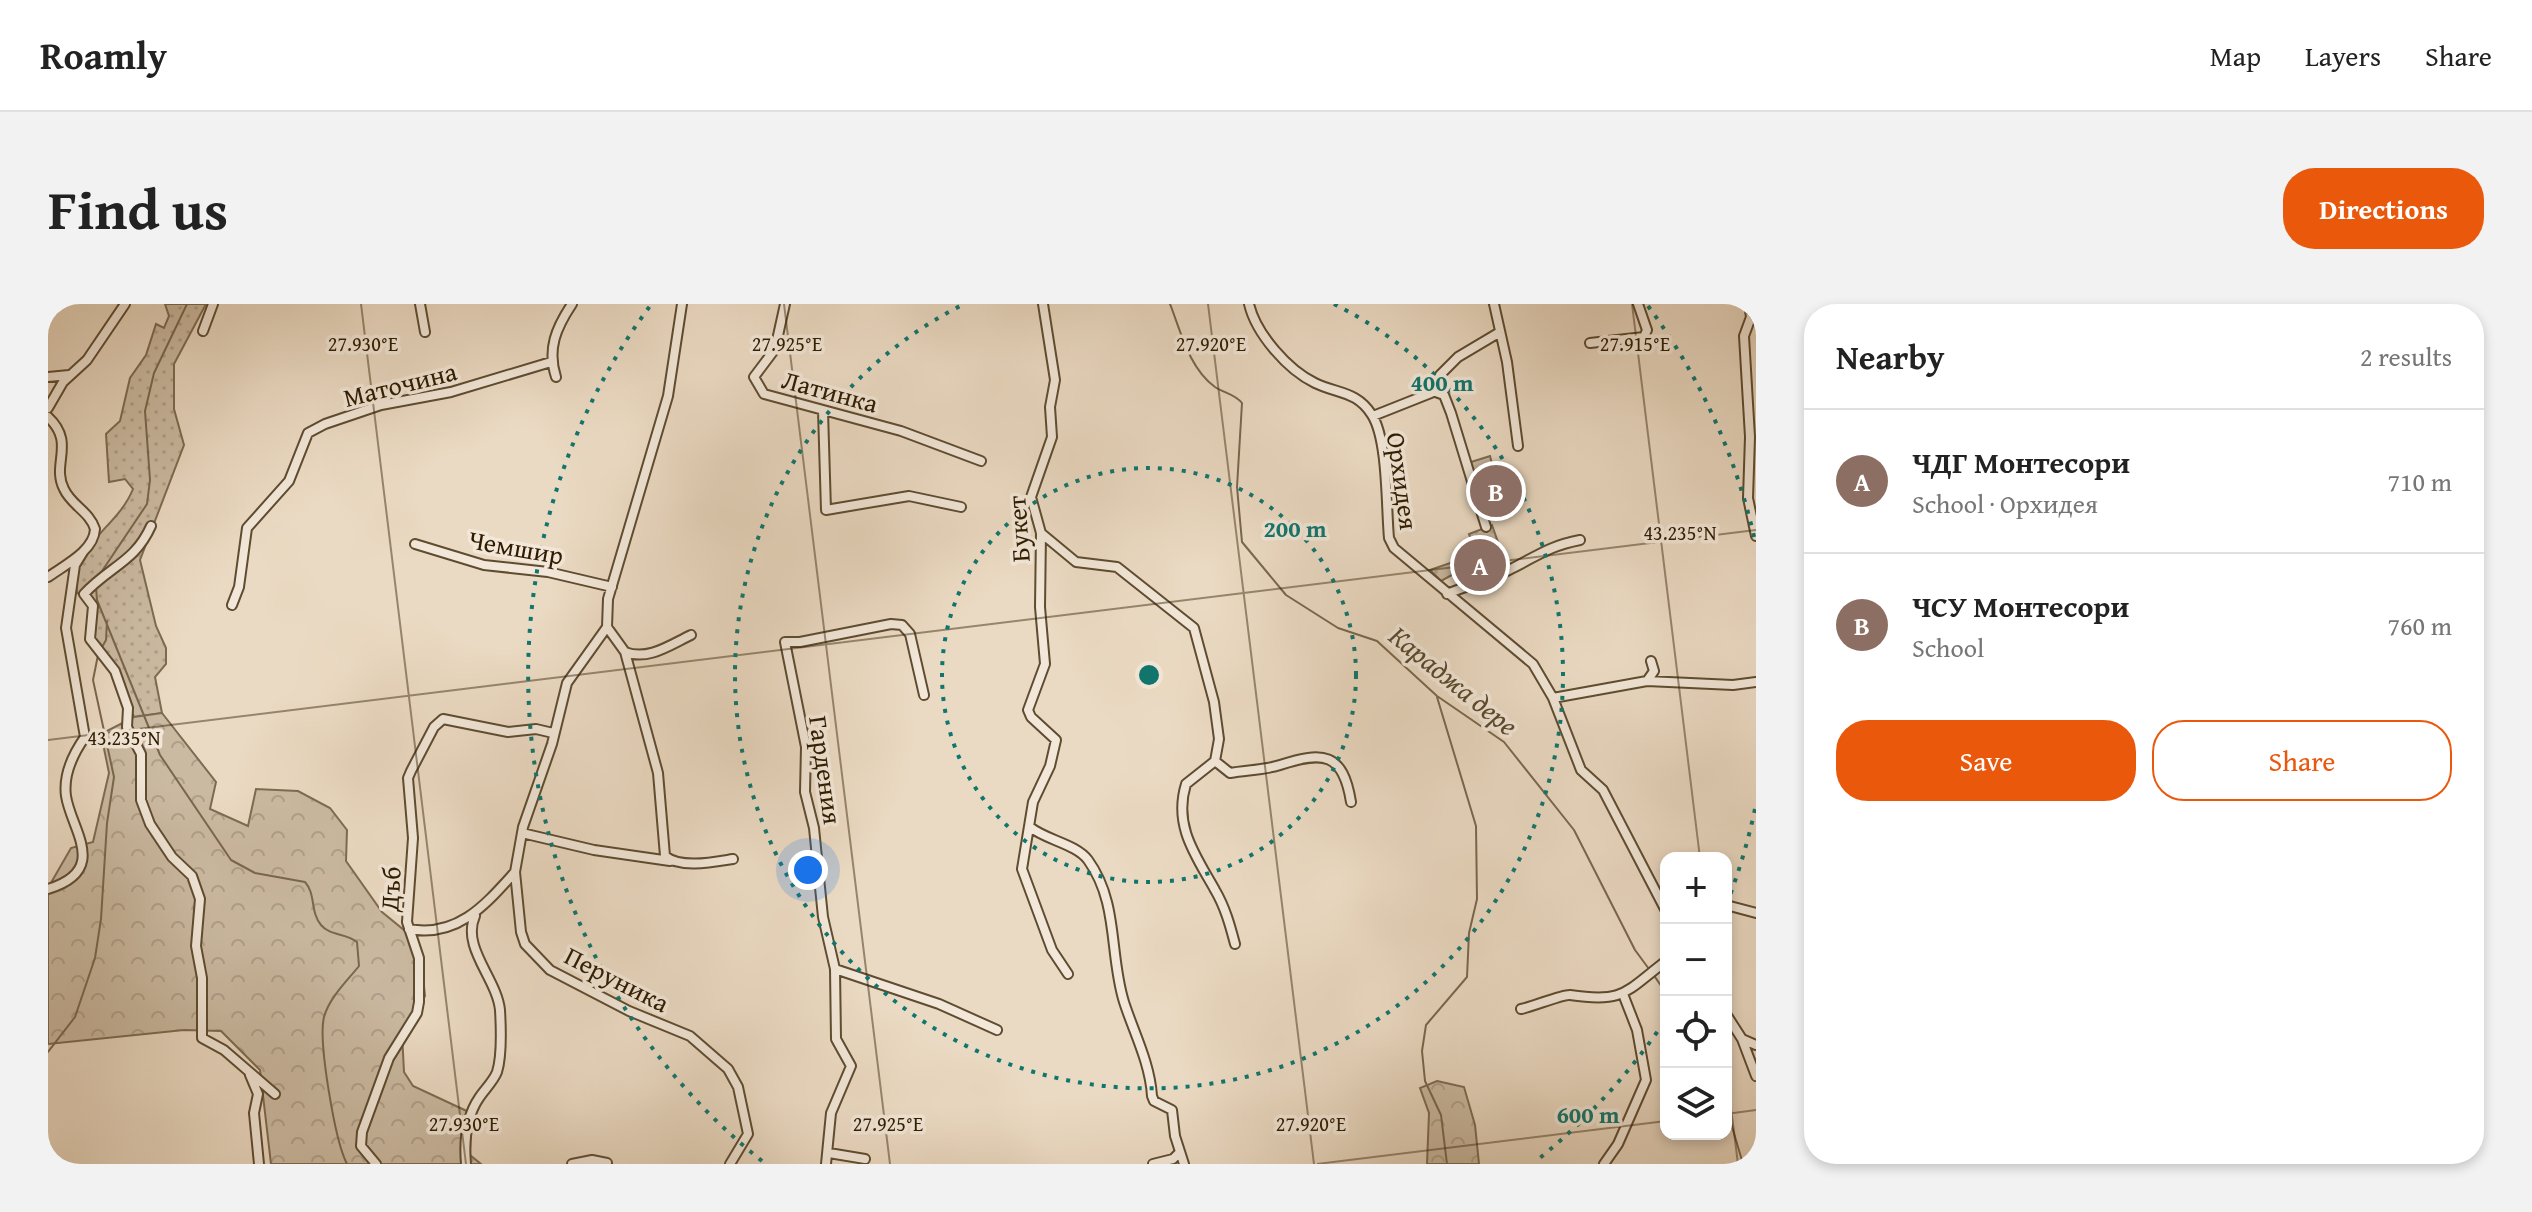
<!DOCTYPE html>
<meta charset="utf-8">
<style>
body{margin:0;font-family:"Gentium Book Plus",serif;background:#f2f2f2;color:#222}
.controls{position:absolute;right:24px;bottom:24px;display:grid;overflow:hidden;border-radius:16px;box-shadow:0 4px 12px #0003}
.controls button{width:72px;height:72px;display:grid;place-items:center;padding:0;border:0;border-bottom:2px solid #e0e0e0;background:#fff;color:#222;font:40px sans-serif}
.you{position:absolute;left:760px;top:566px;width:28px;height:28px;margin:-20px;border:6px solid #fff;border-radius:50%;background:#1a73e8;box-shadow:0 0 0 12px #1a73e833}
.badge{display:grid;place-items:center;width:52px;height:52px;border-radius:50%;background:#ea580c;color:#fff;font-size:26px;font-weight:700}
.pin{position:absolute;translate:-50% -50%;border:4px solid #fff;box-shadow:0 2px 8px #0006}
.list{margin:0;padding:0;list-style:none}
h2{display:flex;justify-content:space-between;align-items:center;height:104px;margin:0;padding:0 32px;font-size:34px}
h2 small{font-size:26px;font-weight:400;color:#767676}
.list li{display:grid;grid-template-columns:52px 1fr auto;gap:24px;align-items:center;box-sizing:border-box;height:144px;padding:0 32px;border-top:2px solid #e0e0e0}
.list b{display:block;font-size:30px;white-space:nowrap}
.list p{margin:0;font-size:26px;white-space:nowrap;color:#767676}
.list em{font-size:26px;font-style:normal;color:#767676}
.actions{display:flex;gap:16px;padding:24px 32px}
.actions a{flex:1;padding:18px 0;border:2px solid #ea580c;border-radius:32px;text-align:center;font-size:28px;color:#ea580c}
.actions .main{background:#ea580c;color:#fff}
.icon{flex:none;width:44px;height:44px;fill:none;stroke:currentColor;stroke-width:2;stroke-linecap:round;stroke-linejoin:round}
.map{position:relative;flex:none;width:1708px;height:860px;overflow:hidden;border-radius:32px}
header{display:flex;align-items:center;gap:48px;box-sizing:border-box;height:112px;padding:0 40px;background:#fff;border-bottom:2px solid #e0e0e0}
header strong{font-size:38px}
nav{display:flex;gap:44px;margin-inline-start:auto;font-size:28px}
.intro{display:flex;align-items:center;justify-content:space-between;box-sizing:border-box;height:192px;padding:0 48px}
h1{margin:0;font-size:56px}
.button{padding:20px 36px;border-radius:32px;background:#ea580c;color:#fff;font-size:28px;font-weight:700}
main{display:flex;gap:48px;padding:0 48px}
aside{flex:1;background:#fff;border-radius:32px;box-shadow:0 4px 12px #0003}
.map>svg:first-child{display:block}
.grass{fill:url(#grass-dots);stroke:#7d6b51;stroke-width:2}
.forest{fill:url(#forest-crowns);stroke:#7d6b51;stroke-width:2}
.garden{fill:#cbbaa2;stroke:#7d6b51;stroke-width:2}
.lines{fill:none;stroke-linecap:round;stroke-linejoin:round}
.stream{stroke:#79674d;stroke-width:2}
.street-casing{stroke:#5e4c31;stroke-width:12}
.street{stroke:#f2e7d8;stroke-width:8}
.ticks{fill:none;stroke:#2f1c00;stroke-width:2;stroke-opacity:0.45}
.ring{fill:none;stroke:#0f766e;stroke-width:4;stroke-dasharray:4 8}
.labels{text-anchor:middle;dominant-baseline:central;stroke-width:7;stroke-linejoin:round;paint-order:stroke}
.street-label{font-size:26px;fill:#2f1c00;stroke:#f2e7d8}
.water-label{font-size:28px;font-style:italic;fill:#5a482d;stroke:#f2e7d8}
.ticks-label{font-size:20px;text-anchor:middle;fill:#2f1c00;stroke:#f2e7d8;stroke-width:7;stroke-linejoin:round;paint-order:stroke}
.centre{fill:#0f766e;stroke:#f2e7d8;stroke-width:4}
.ring-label{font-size:24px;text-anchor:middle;font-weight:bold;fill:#0f766e;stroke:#f2e7d8;stroke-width:7;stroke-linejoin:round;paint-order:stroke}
</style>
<header>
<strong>Roamly</strong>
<nav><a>Map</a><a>Layers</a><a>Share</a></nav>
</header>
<div class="intro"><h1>Find us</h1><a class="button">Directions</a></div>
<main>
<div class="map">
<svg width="1708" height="860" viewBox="0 0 1708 860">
<defs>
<pattern id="grass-dots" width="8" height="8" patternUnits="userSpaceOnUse" patternTransform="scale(2)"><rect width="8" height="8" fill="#cbbaa2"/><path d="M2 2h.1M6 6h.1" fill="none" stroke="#af9f8a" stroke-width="1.8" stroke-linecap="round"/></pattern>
<pattern id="forest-crowns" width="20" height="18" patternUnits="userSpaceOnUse" patternTransform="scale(2)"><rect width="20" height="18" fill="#cbbaa2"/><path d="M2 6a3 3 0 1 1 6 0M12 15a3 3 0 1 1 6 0" fill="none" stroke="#af9f8a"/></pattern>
</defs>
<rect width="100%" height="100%" fill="#ebdac3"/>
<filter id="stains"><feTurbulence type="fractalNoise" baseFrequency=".0025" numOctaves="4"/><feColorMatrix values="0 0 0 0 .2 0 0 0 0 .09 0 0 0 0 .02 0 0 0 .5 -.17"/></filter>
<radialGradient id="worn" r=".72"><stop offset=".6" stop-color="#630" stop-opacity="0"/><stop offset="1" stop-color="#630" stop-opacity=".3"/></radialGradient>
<path class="grass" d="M117 0H158L126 60V105L136 141 92 256 108 322 118 344V360L107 373 114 409 86 413 67 367 45 341V302L36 290 29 289C23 239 69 225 85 185L77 175 61 178 58 130 72 117 82 74 98 51 108 20 116 24 121 12Z
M1444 221 1452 244 1429 252 1421 230Z
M1411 256 1415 265 1393 277 1382 266Z"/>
<path class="forest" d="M114 409 168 478 162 505 200 522 208 485 250 487 282 504 299 526 298 557 334 608 362 631 373 653 377 692 354 729 356 768 365 782 423 809 422 851 433 860H223L212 766 173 727 136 726 0 740V584L23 544 45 538 61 469 53 430 86 413Z
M1389 777 1416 783 1427 821 1431 860H1379L1381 809 1372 784Z"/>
<path class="garden" d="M1442 152 1446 168 1424 174 1420 159Z"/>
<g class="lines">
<path class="stream" d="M1122 0C1133 28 1141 64 1167 83 1176 89 1187 90 1194 99L1189 183 1194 238 1238 291 1290 324 1329 337 1389 392 1456 438 1526 526 1587 646 1601 665
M50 273 99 200 102 176 97 107 106 69 139 0
M48 283 49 296 112 451 183 556 207 569 257 578C268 590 262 608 273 621 282 632 298 629 309 638L311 662C299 677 281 694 276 713 270 737 287 837 299 860
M53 345 58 336 59 317
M1389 393 1428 522 1429 595 1421 629 1419 673 1378 721 1374 747 1377 777 1393 811 1399 860
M1605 670 1618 689
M0 748 27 713 47 654 53 615 59 519 66 473 45 376 50 351
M1678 802 1695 860"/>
<g class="street-casing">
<path id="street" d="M372 0 377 28
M634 0 620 92 560 295 559 323 577 348 610 469 617 552C633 565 666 558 685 555
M737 0 727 45 706 73 716 90 853 127 933 157
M995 0 1007 76 1002 103 1004 133 983 193 993 229 992 303 997 360 980 406 983 413 1008 436 1002 462 985 498 974 565 1004 646 1020 670
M1201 0C1208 30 1240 66 1267 79 1290 90 1309 87 1324 111 1340 136 1338 203 1341 234L1346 244 1485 360 1505 394 1533 466 1555 486 1618 607
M1446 0 1459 58 1470 142
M1701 0 1703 13 1696 32 1702 133 1700 194 1708 232
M155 27 165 0
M1542 39 1596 33 1599 26 1590 0
M0 73 21 71
M508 73C499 45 508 24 524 0
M1385 87 1396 91 1403 109 1438 223
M0 104 15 78 39 56 77 0
M775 107 778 206 861 192 913 203
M1325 112 1383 89 1392 71 1410 53 1452 28
M0 113C28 139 3 160 16 185 23 201 42 208 47 225 46 247 17 261 0 273
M103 222C87 258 62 262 36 290L45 302 42 335 67 367 80 404 79 423 93 450V496L102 520 124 553 144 572 152 595 148 642 154 674V734L176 746 227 790
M993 229 1028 258 1069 263 1146 324 1166 398 1171 435 1167 457 1182 469C1198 466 1217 466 1232 461 1275 447 1295 448 1303 498
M367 240 436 261 500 268 564 283
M1399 290C1420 281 1443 276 1463 265 1489 252 1501 242 1532 236
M184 301 191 283 199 224 241 177 260 129 277 120 333 101 403 88 503 58
M559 323 519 379 504 440 475 523 467 568 473 628 477 640 502 666 581 707 642 732 680 765 690 783 700 830 682 860
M577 348C600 357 622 341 643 331
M1599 377 1606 367 1603 357
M876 391 862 330 854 321 843 320 752 338H737L758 443 757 488 766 524 775 613 787 665 891 700 949 726
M1505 394 1599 377 1685 381 1708 378
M1167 457 1138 480C1125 522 1148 552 1167 586 1177 603 1182 621 1187 640
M982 523C998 536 1028 540 1040 556 1071 599 1061 650 1076 698 1086 729 1102 759 1104 792L1106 797 1124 806 1127 832 1136 860
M474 529 546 546 622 557
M0 585C62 566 23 526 18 492 15 470 25 450 37 433L18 324 27 261 35 248
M1678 601 1708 609
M361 625C410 634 438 600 467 568
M1473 705C1484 703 1515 690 1522 691 1576 699 1576 689 1618 657
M1678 710 1694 735 1708 741
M1694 735 1708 772
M202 771 210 790 206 809 211 860
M781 849 817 855
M328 860 313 842 314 828 341 754 369 709 371 698V654L359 618 365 534 360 474 363 467 386 423 395 415 460 428 488 425 505 429
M418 860C416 837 418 813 431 794 436 786 445 778 449 768 454 752 453 723 452 706 449 675 413 643 427 612
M524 860 544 856 559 859
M778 860 783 809 803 762 788 735 787 665
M1105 860 1125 855 1131 849
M1556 860 1570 840 1598 776 1589 726 1575 690"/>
</g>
<use href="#street" class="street"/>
</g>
<path class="ticks" d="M313 0 418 860M736 0 842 860M1160 0 1266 860M1584 0 1652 554M0 436 1708 226M1678 765 1690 860M1678 810 1708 806M1269 860 1618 817"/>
<g class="ring">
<circle cx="1101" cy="371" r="207"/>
<path d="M1286 0A414 414 0 1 1 916 0"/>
<path d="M1707 505A621 621 0 0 1 1679 599M1616 718A621 621 0 0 1 1488 857M714 857A621 621 0 0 1 602 2M1600 2A621 621 0 0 1 1707 237"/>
</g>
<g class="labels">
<g class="street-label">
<text transform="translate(352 80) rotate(-14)">Маточина</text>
<text transform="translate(782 87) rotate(15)">Латинка</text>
<text transform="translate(1355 177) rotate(82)">Орхидея</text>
<text transform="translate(970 225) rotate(-94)">Букет</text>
<text transform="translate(468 243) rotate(10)">Чемшир</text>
<text transform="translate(778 466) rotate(82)">Гардения</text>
<text transform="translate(342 585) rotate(-87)">Дъб</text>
<text transform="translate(569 675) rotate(27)">Перуника</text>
</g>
<g class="water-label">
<text transform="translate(1406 376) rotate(39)">Караджа дере</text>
</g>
</g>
<g class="ticks-label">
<text x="315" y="47">27.930°E</text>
<text x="739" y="47">27.925°E</text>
<text x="1163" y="47">27.920°E</text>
<text x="1587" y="47">27.915°E</text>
<text x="1632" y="236">43.235°N</text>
<text x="76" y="441">43.235°N</text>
<text x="416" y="827">27.930°E</text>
<text x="840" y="827">27.925°E</text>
<text x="1263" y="827">27.920°E</text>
</g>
<circle cx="1101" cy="371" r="12" class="centre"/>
<g class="ring-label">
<text x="1394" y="87">400 m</text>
<text x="1247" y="233">200 m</text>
<text x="1540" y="819">600 m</text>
</g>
<rect width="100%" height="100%" filter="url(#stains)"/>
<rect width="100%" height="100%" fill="url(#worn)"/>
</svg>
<div class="controls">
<button>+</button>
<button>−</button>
<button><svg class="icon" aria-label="locate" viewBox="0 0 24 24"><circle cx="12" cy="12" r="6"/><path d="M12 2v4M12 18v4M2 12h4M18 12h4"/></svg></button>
<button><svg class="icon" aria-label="layers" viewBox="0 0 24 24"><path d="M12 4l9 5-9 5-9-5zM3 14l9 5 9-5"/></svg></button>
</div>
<div class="you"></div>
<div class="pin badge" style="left:1432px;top:261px;background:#8d6e63">A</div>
<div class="pin badge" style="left:1448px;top:187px;background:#8d6e63">B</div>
</div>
<aside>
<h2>Nearby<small>2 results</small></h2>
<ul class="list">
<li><span class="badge" style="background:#8d6e63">A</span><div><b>ЧДГ Монтесори</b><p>School · Орхидея</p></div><em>710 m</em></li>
<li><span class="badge" style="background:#8d6e63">B</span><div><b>ЧСУ Монтесори</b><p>School</p></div><em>760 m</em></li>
</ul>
<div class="actions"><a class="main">Save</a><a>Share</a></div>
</aside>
</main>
